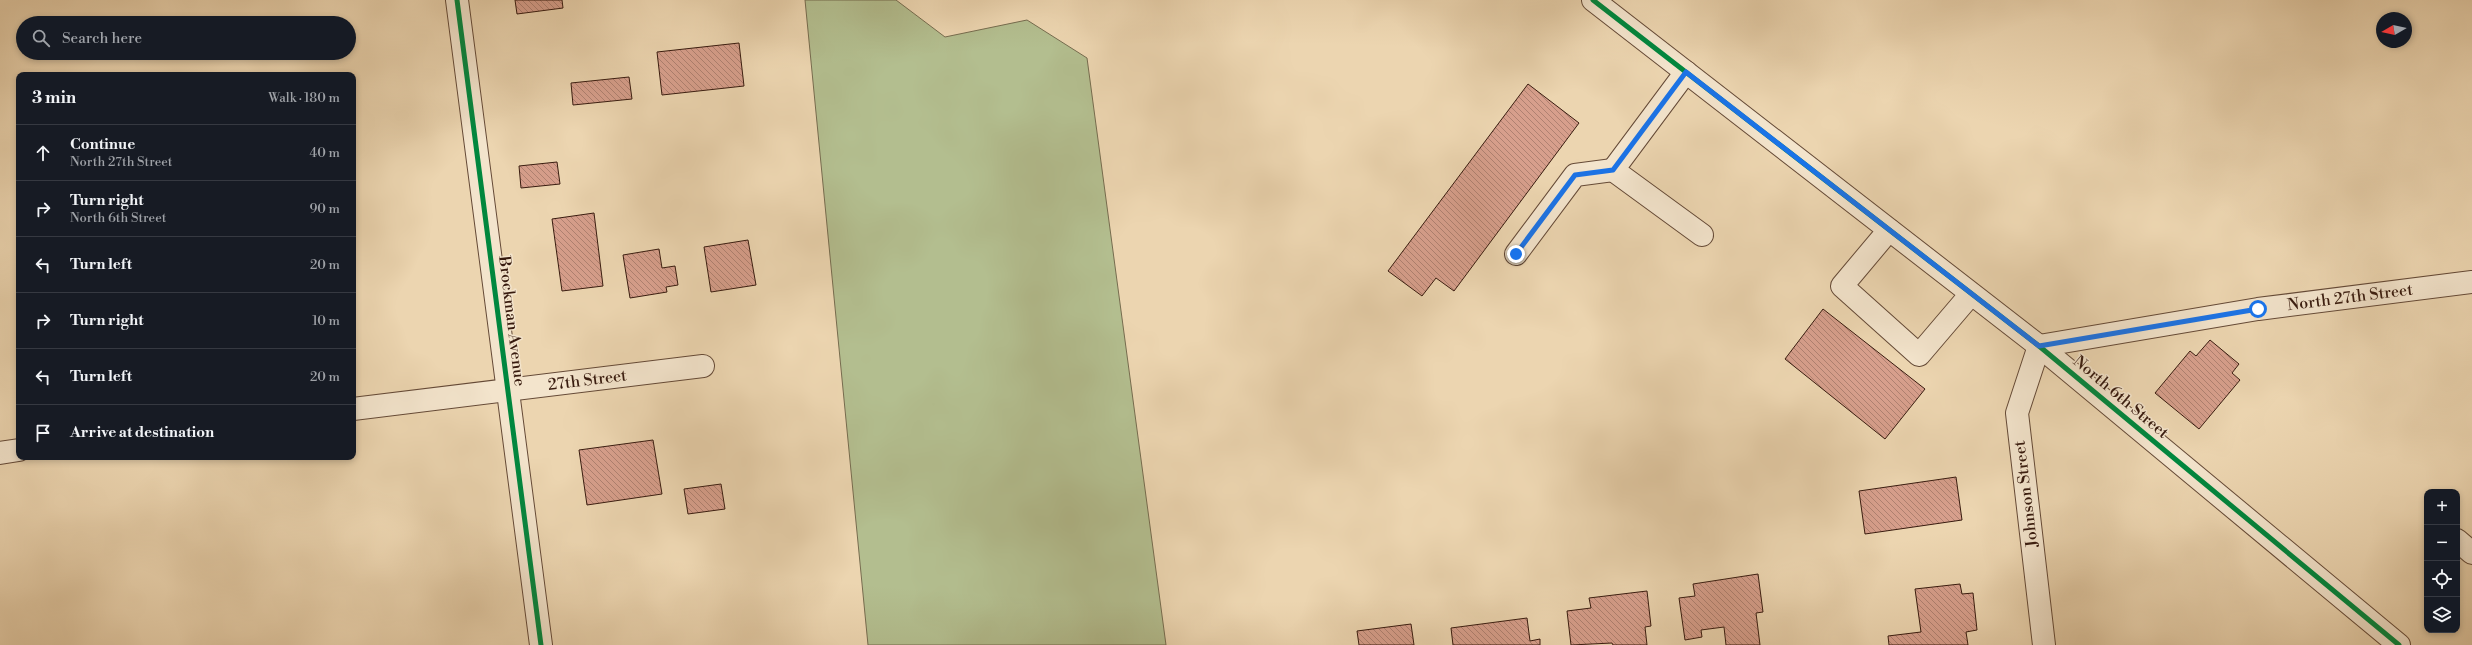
<!DOCTYPE html>
<meta charset="utf-8">
<style>
body{margin:0;font-family:"Libre Bodoni",serif;background:#242831;color:#f1f3f6}
.controls{position:absolute;right:12px;bottom:12px;display:grid;overflow:hidden;border-radius:8px;box-shadow:0 2px 6px #0003}
.controls button{width:36px;height:36px;display:grid;place-items:center;padding:0;border:0;border-bottom:1px solid #363941;background:#171b24;color:#f1f3f6;font:20px sans-serif}
.compass{position:absolute;left:2376px;top:12px;width:36px;height:36px;border-radius:50%;background:#171b24;box-shadow:0 2px 6px #0003;rotate:261deg}
.stop{position:absolute;width:12px;height:12px;margin:-9px;border:3px solid #1a73e8;border-radius:50%;background:#fff}
.stop.end{background:#1a73e8;border-color:#fff;box-shadow:0 1px 4px #0008}
.list{margin:0;padding:0;list-style:none}
h2{display:flex;justify-content:space-between;align-items:center;height:52px;margin:0;padding:0 16px;font-size:17px}
h2 small{font-size:13px;font-weight:400;color:#9ea1a6}
.list li{display:grid;grid-template-columns:26px 1fr auto;gap:12px;align-items:center;box-sizing:border-box;height:56px;padding:0 16px;border-top:1px solid #363941}
.list b{display:block;font-size:15px;white-space:nowrap}
.list p{margin:0;font-size:13px;white-space:nowrap;color:#9ea1a6}
.list em{font-size:13px;font-style:normal;color:#9ea1a6}
.icon{flex:none;width:22px;height:22px;fill:none;stroke:currentColor;stroke-width:2;stroke-linecap:round;stroke-linejoin:round}
.map{position:relative;flex:none;width:2472px;height:645px;overflow:hidden}
.search{position:absolute;background:#171b24;box-shadow:0 2px 6px #0003;left:16px;top:16px;width:340px;height:44px;display:flex;align-items:center;gap:10px;box-sizing:border-box;padding:0 14px;border-radius:22px;color:#9ea1a6;font-size:15px}
.panel{position:absolute;background:#171b24;box-shadow:0 2px 6px #0003;left:16px;top:72px;width:340px;height:388px;border-radius:8px}
.map>svg:first-child{display:block}
.garden{fill:#b3be8f;stroke:#766c4f}
.building{fill:url(#building-back-hatch);stroke:#381b0f}
.lines{fill:none;stroke-linecap:round;stroke-linejoin:round}
.minor-casing{stroke:#654a37;stroke-width:24}
.minor{stroke:#f3e4cc;stroke-width:22}
.cycleway-casing{stroke:#f3e4cc;stroke-width:8}
.cycleway{stroke:#00873e;stroke-width:5}
.route{stroke:#1a73e8;stroke-width:5}
.labels{text-anchor:middle;dominant-baseline:central;stroke-width:3;stroke-linejoin:round;paint-order:stroke}
.street-label{font-size:16px;fill:#381b0f;stroke:#f3e4cc}
</style>
<div class="map">
<svg width="2472" height="645" viewBox="0 0 2472 645">
<defs>
<pattern id="building-back-hatch" width="6" height="6" patternUnits="userSpaceOnUse"><rect width="6" height="6" fill="#d79f8c"/><path d="M-1 5l2 2M0 0l6 6M5-1l2 2" fill="none" stroke="#af8171"/></pattern>
</defs>
<rect width="100%" height="100%" fill="#ecd5b0"/>
<filter id="stains"><feTurbulence type="fractalNoise" baseFrequency=".005" numOctaves="4"/><feColorMatrix values="0 0 0 0 .2 0 0 0 0 .09 0 0 0 0 .02 0 0 0 .5 -.17"/></filter>
<radialGradient id="worn" r=".72"><stop offset=".6" stop-color="#630" stop-opacity="0"/><stop offset="1" stop-color="#630" stop-opacity=".3"/></radialGradient>
<path class="garden" d="M805 0H896L945 37 1027 20 1087 58 1166 645H868Z"/>
<path class="building" d="M515 0H562L563 8 517 14Z
M739 43 744 86 662 95 657 52Z
M629 77 632 99 573 105 571 83Z
M1528 84 1579 123 1454 291 1436 278 1422 296 1388 271Z
M557 162 560 184 521 188 519 166Z
M594 213 603 286 562 291 552 219Z
M748 240 756 285 711 292 704 247Z
M659 249 662 268 675 266 678 285 666 287 667 292 630 298 623 255Z
M1823 309 1925 389 1885 439 1785 359Z
M2210 340 2239 364 2232 373 2240 380 2199 429 2155 393 2190 351 2196 356Z
M653 440 662 494 587 505 579 450Z
M1956 477 1962 520 1865 534 1859 491Z
M721 484 725 509 688 514 684 489Z
M1758 574 1763 612 1756 613 1760 645H1726L1724 627 1701 630 1702 637 1685 640 1679 598 1695 596 1693 584Z
M1960 584 1962 594 1973 593 1977 630 1966 632 1968 645H1889L1888 636 1921 632 1915 589Z
M1647 591 1651 626 1645 627 1647 645H1613L1612 643 1571 645 1567 611 1591 608 1589 598Z
M1527 618 1530 641 1540 639V645H1453L1451 628Z
M1411 624 1414 645H1359L1357 631Z"/>
<g class="lines">
<g class="minor-casing">
<g id="minor">
<path d="M457 0 541 645"/>
<path d="M1593 0 2039 346 2399 645"/>
<path d="M1686 72 1613 170 1702 235"/>
<path d="M1889 230 1842 286 1919 355 1971 294"/>
<path d="M1516 254 1575 175 1613 170"/>
<path id="s1" d="M353 409 703 366"/>
<path d="M0 453 19 450"/>
<path d="M2457 540 2472 553"/>
<path id="s2" d="M2044 645 2017 413 2039 346 2258 309 2472 282"/>
</g>
</g>
<use href="#minor" class="minor"/>
<g class="cycleway-casing">
<path id="cycleway" d="M457 0 541 645
M1593 0 2039 346 2399 645"/>
</g>
<use href="#cycleway" class="cycleway"/>
</g>
<g class="lines">
<path class="route" d="M1516 254 1575 175 1613 170 1686 72 2039 346 2258 309"/>
</g>
<g class="labels">
<g class="street-label">
<text stroke="none"><textPath href="#s2" startOffset="619">North 27th Street</textPath></text>
<text transform="translate(512 321) rotate(83)">Brockman Avenue</text>
<text stroke="none"><textPath href="#s1" startOffset="236">27th Street</textPath></text>
<text transform="translate(2121 397) rotate(40)">North 6th Street</text>
<text transform="translate(2026 494) rotate(-97)">Johnson Street</text>
</g>
</g>
<rect width="100%" height="100%" filter="url(#stains)"/>
<rect width="100%" height="100%" fill="url(#worn)"/>
</svg>
<div class="controls">
<button>+</button>
<button>−</button>
<button><svg class="icon" aria-label="locate" viewBox="0 0 24 24"><circle cx="12" cy="12" r="6"/><path d="M12 2v4M12 18v4M2 12h4M18 12h4"/></svg></button>
<button><svg class="icon" aria-label="layers" viewBox="0 0 24 24"><path d="M12 4l9 5-9 5-9-5zM3 14l9 5 9-5"/></svg></button>
</div>
<svg class="compass" viewBox="-18 -18 36 36"><path d="M0-13l5 13h-10z" fill="#e53935"/><path d="M0 13l5-13h-10z" fill="#9ea1a6"/></svg>
<div class="stop" style="left:2258px;top:309px"></div>
<div class="stop end" style="left:1516px;top:254px"></div>
<div class="search"><svg class="icon" aria-label="search" viewBox="0 0 24 24"><circle cx="10" cy="10" r="6"/><path d="M15 15l6 6"/></svg>Search here</div>
<section class="panel">
<h2>3 min<small>Walk · 180 m</small></h2>
<ul class="list">
<li><svg class="icon" aria-label="ahead" viewBox="0 0 24 24"><path d="M12 20V5M6 11l6-6 6 6"/></svg><div><b>Continue</b><p>North 27th Street</p></div><em>40 m</em></li>
<li><svg class="icon" aria-label="right" viewBox="0 0 24 24"><path d="M7 20v-9h11M14 6l5 5-5 5"/></svg><div><b>Turn right</b><p>North 6th Street</p></div><em>90 m</em></li>
<li><svg class="icon" aria-label="left" viewBox="0 0 24 24"><path d="M17 20v-9H6M10 6l-5 5 5 5"/></svg><div><b>Turn left</b></div><em>20 m</em></li>
<li><svg class="icon" aria-label="right" viewBox="0 0 24 24"><path d="M7 20v-9h11M14 6l5 5-5 5"/></svg><div><b>Turn right</b></div><em>10 m</em></li>
<li><svg class="icon" aria-label="left" viewBox="0 0 24 24"><path d="M17 20v-9H6M10 6l-5 5 5 5"/></svg><div><b>Turn left</b></div><em>20 m</em></li>
<li><svg class="icon" aria-label="arrive" viewBox="0 0 24 24"><path d="M6 21V4h12l-3 4 3 4H6"/></svg><div><b>Arrive at destination</b></div></li>
</ul>
</section>
</div>
